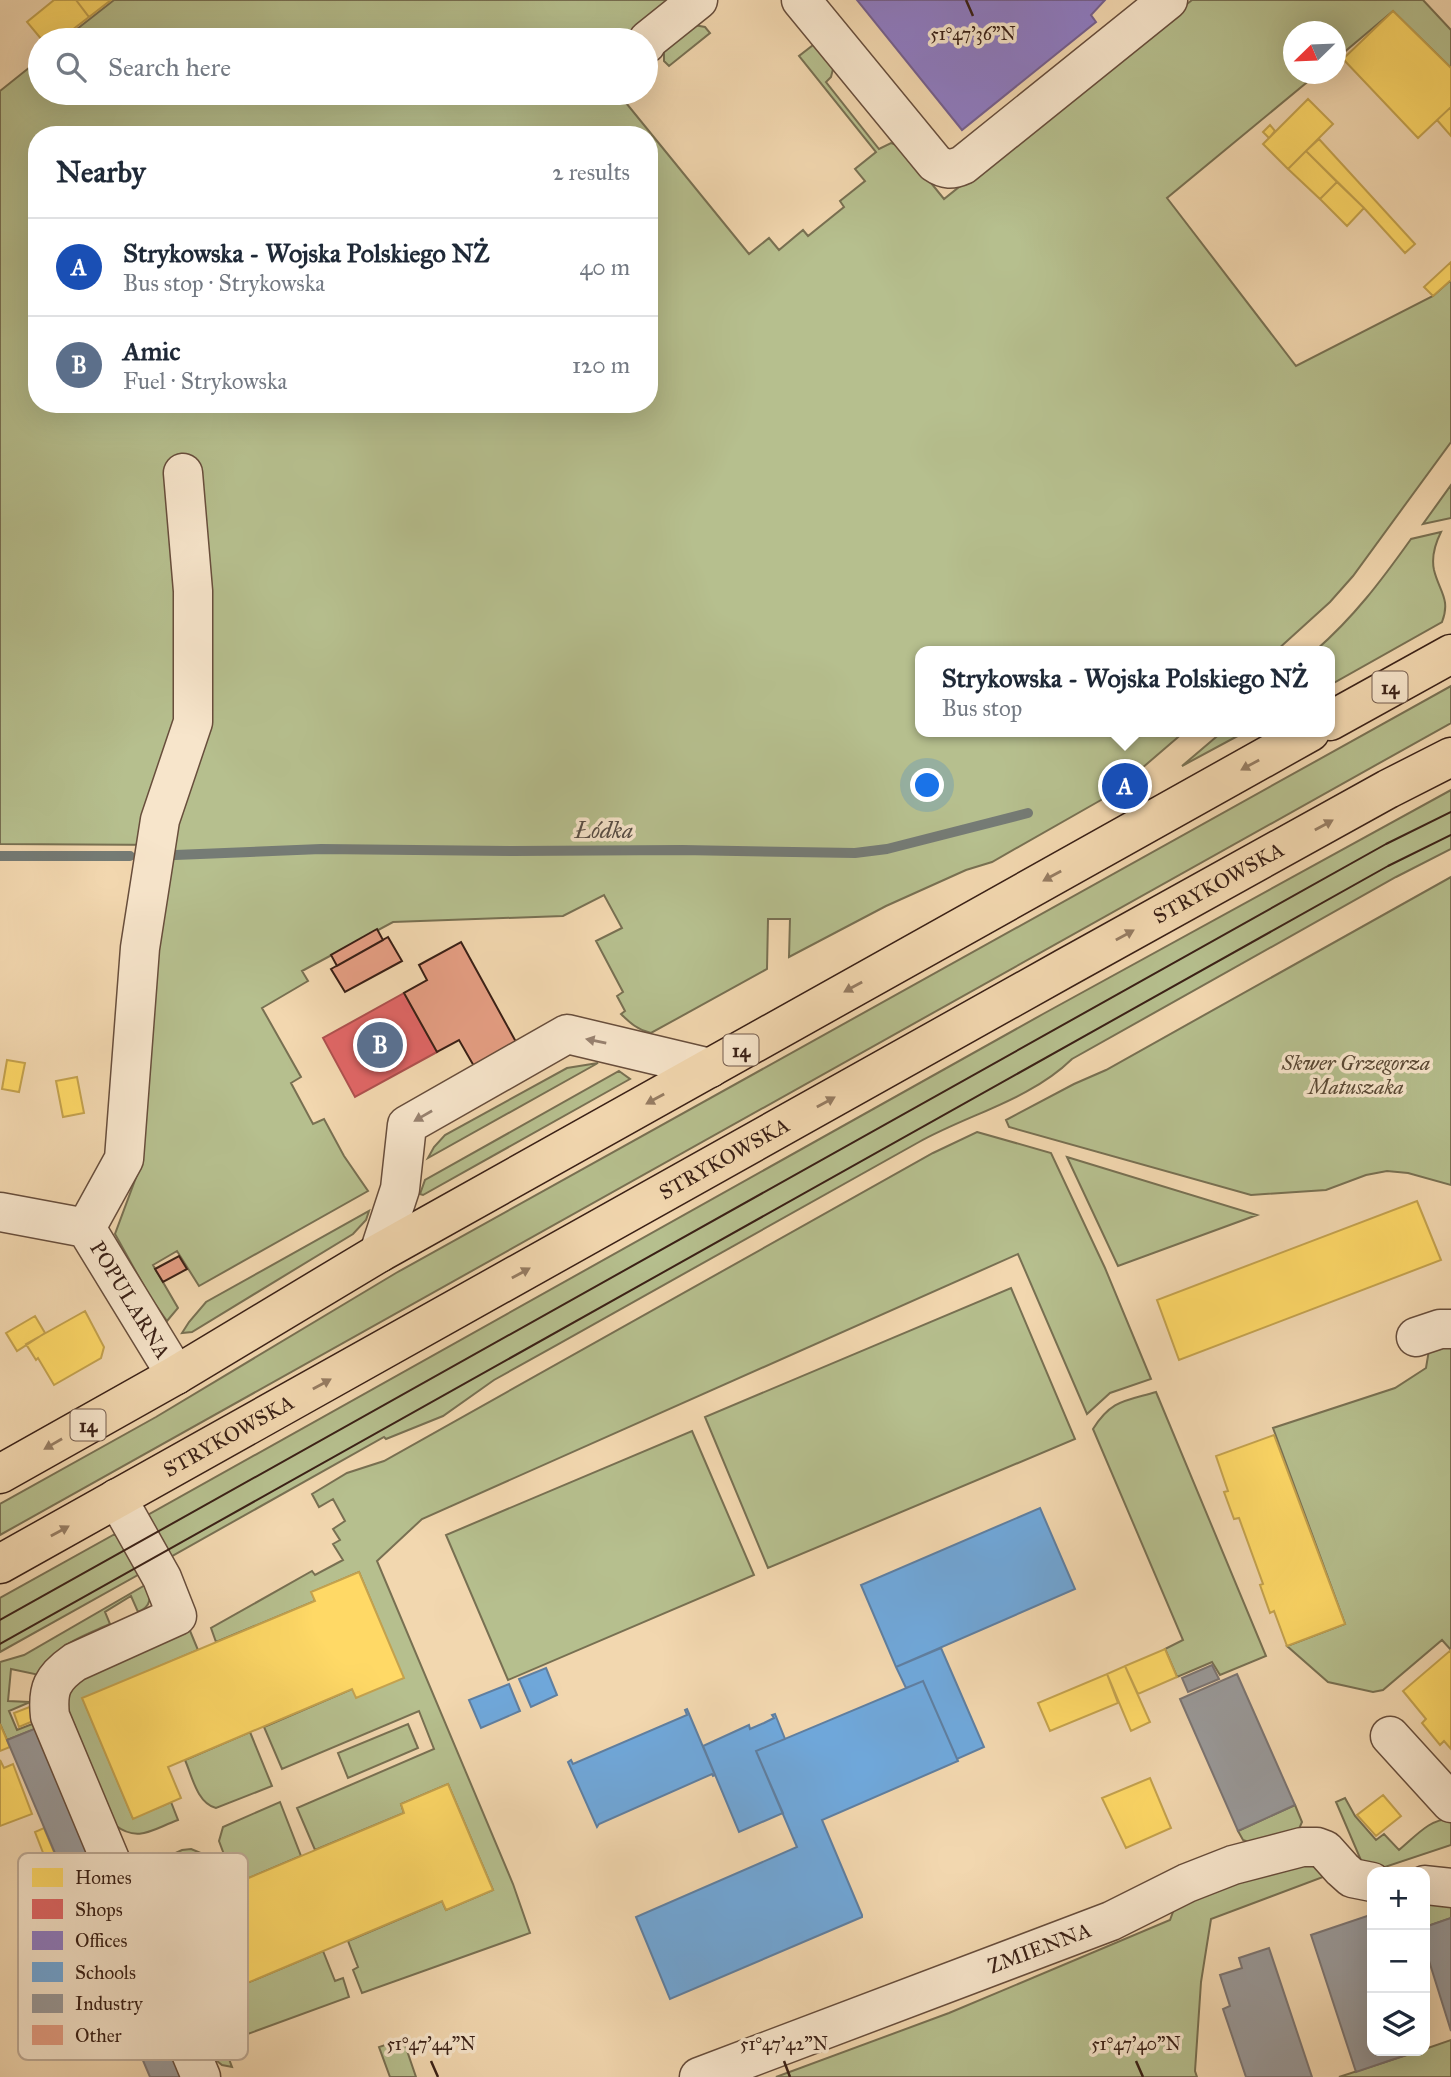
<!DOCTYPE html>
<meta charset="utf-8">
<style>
body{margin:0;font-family:"IM FELL Great Primer",serif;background:#f2f2f3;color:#1f2937}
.controls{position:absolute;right:21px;bottom:21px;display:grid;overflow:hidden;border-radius:14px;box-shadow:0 7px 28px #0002}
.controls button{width:63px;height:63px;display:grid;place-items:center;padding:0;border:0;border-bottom:2px solid #e0e1e3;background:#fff;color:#1f2937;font:35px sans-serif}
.compass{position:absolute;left:1283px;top:21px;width:63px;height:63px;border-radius:50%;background:#fff;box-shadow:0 7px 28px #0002;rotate:247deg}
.you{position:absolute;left:928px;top:786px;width:24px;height:24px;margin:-18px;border:5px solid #fff;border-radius:50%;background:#1a73e8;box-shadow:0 0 0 10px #1a73e833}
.badge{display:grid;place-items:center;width:46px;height:46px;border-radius:50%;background:#8f2418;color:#fff;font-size:23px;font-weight:700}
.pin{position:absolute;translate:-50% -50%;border:4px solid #fff;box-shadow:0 2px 7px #0006}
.popup{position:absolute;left:915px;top:646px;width:420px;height:91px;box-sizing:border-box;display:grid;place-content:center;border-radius:14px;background:#fff;filter:drop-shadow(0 2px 5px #0005);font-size:23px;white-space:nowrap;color:#747a83}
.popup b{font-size:26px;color:#1f2937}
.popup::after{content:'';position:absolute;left:50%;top:100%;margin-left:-14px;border:14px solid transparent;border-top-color:#fff}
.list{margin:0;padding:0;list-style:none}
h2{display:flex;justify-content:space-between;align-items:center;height:91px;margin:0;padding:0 28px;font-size:30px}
h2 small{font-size:23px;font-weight:400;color:#747a83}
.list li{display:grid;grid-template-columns:46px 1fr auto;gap:21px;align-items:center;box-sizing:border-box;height:98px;padding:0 28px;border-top:2px solid #e0e1e3}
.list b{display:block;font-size:26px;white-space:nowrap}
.list p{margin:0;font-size:23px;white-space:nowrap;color:#747a83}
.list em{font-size:23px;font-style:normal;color:#747a83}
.icon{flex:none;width:38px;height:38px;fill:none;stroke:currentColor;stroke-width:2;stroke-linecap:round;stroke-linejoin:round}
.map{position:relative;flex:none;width:1451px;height:2077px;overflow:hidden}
.search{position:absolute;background:#fff;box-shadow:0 7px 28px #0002;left:28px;top:28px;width:630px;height:77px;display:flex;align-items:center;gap:18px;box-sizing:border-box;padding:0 24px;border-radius:38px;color:#747a83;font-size:26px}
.panel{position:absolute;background:#fff;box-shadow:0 7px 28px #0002;left:28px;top:126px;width:630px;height:287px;border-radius:28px}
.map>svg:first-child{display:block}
.green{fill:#b6bf8e;stroke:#787052;stroke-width:2;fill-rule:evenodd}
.homes{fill:#ffd966;stroke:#c4a24e;stroke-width:2}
.shops{fill:#e06666;stroke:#ae514e;stroke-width:2}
.offices{fill:#8e7cc3;stroke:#75608f;stroke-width:2}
.schools{fill:#6fa8dc;stroke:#5f7fa1;stroke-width:2}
.industry{fill:#999;stroke:#7c7572;stroke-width:2}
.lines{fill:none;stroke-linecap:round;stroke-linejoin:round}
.stream{stroke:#757b75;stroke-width:10}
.building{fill:#e59e83;stroke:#3a2016;stroke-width:2}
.minor-casing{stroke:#684e3c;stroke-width:41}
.major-casing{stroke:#3a2016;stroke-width:41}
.minor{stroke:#f7e5cb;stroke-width:38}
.major{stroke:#f2d7af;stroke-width:38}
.tram{stroke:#3a2016;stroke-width:2}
.oneway{fill:#967c62}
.oneway2{fill:#988270}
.ticks{fill:none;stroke:#3a2016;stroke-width:2.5}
.labels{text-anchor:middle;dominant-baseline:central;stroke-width:7;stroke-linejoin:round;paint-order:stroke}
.shield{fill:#f7e5cb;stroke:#735b4c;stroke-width:2}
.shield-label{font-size:19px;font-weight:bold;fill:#3a2016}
.street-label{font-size:21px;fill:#3a2016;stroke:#f7e5cb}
.park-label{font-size:21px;font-style:italic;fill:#594834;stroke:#f7e5cb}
.water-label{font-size:23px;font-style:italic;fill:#584e45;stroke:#f7e5cb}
.key{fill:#f7e5cb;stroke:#beaa95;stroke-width:2}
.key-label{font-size:19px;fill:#3a2016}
.ticks-label{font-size:18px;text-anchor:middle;fill:#3a2016;stroke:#f7e5cb;stroke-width:7;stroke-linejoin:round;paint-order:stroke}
</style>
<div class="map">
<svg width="1451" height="2077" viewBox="0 0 1451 2077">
<rect width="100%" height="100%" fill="#f2d7af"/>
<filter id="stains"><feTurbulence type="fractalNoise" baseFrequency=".00286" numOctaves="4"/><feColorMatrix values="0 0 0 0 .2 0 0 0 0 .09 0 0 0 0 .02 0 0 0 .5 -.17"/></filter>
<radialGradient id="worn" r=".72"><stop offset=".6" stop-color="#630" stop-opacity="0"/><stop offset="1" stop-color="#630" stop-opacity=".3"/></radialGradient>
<path class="green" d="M114 0H675L625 40H63Z
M1192 0H1423L1451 30V68L1393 11 1336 59V32H1294V74H1317L1167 198 1296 366 1433 296 1451 280V442L1353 576 1330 602 1276 651H920V732H1184L1127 781 1101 800 992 862 966 870 886 906 789 957 790 919H768L767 969 651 1033C638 1030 630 1023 621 1014L625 1011 617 996 623 992 596 941 622 928 604 895 563 916 393 922 302 971 308 981 262 1008 301 1077 291 1083 313 1124 324 1119 344 1156 368 1191 199 1286 177 1251 153 1265 178 1308 167 1321 150 1297 115 1234 138 1172V1121L169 845 0 844V91L40 59V93H618L749 254 769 238 779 250 803 230 808 236 844 207 840 201 865 181 855 169 876 152 799 56 817 42 833 69 831 77 826 82 879 149 891 143 902 147 944 199ZM37 135H649V404H37Z
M694 25 705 27 710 33 669 66 664 61V49Z
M1451 485V518L1423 524Z
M1441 532C1435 544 1431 556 1434 570 1439 591 1451 599 1442 622L1330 685V651H1315C1354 617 1381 581 1411 539Z
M1451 686V723L0 1535V1504L156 1417 396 1273Z
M1222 732H1245L1182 766Z
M1451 790V849L1396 877 1072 1059C1030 1100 969 1114 919 1142 777 1220 636 1301 494 1380L443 1416 386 1439 384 1437 165 1560 146 1516 1043 1014Z
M1451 877V1185L1408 1173 1387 1171 1366 1175 1326 1190 1251 1195 1009 1127 1006 1120 1074 1084 1106 1070Z
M598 1063 428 1158 434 1147 445 1135 567 1068Z
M619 1071 630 1079 423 1195 420 1194 425 1180Z
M977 1132 1051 1153 1105 1268 1151 1379 1110 1393 1087 1414 1018 1254 422 1519 377 1561 513 1884 530 1933 362 1993 353 1970 358 1967 348 1941 442 1901 446 1910 493 1890 448 1784 401 1804 404 1813 315 1850 297 1808 434 1749 419 1711 282 1769 264 1727 352 1689 403 1678 359 1572 312 1592 315 1601 216 1642 211 1628 312 1571 315 1575 343 1560 333 1544 340 1540 333 1529 345 1521 333 1499 319 1507 312 1494 347 1473 384 1461 933 1153Z
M1067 1157 1257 1215 1118 1266Z
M369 1211 366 1220 353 1234 192 1332 182 1333 189 1322 206 1302Z
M1011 1288 1075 1439 768 1568 705 1417Z
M1451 1340V1650L1442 1640 1383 1690 1373 1692 1328 1682 1287 1646 1345 1624 1273 1428 1395 1388 1426 1368 1430 1344Z
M1156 1392 1266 1656 1220 1675 1212 1662 1177 1677 1165 1649 1183 1640 1093 1429C1111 1400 1125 1401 1156 1392Z
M692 1431 754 1575 508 1680 446 1535Z
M115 1534 145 1571 0 1652V1598Z
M147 1584C150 1597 153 1606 138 1612L131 1596 105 1612 110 1624C76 1639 59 1643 39 1675L11 1669 8 1701 30 1702 9 1711 17 1730 40 1721 43 1726 7 1740 0 1724V1662L24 1655Z
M188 1626 198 1650 83 1699 133 1818 171 1802 178 1820C153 1829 138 1843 115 1825L66 1710V1698L74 1680Z
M408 1724 418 1748 348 1778 338 1753Z
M250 1732 272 1786 216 1808C197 1803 192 1776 185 1760Z
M1345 1798 1355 1816 1376 1840 1384 1834 1399 1850C1415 1837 1430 1818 1451 1819V1845L1376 1870 1363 1865 1336 1802Z
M280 1802 301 1856 235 1884 219 1841 223 1827Z
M1295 1805 1302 1822 1299 1829 1251 1843 1243 1840 1238 1831Z
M191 1849 201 1853 206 1859 159 1880 209 1999 323 1951 335 1981 343 1978 349 1997 223 2043 232 2067 222 2065 212 2057 141 1888V1876L145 1867 182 1850Z
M1304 1864C1314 1865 1318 1868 1323 1877L1211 1919 1201 1982 1195 2071 1197 2077H776L949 2013 1170 1920 1177 1901Z
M1425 1903H1451V1918L1425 1927Z
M403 2039 416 2077H390L379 2047Z
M1451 2040V2077H1339L1419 2051H1425V2049Z"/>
<path class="homes" d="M54 0H76L89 17 59 40H42L27 22Z
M76 0H111L89 17Z
M1393 11 1451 68V107L1418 138 1343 59Z
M1308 99 1333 124 1288 169 1263 144Z
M1451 107V136L1437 120Z
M1270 125 1275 131 1269 138 1263 132Z
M1319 139 1415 244 1405 253 1364 208 1306 151Z
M1306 151 1337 182 1320 199 1288 169Z
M1337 182 1364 208 1347 226 1320 199Z
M1451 262V280L1433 296 1424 287Z
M7 1060 25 1063 19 1092 2 1089Z
M77 1077 84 1113 63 1117 56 1081Z
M1417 1201 1441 1260 1179 1360 1157 1300Z
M85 1311 104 1347 101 1358 54 1385 38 1358 36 1360 26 1344Z
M35 1316 45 1333 17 1351 6 1333Z
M1274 1435 1345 1624 1287 1646 1274 1611 1270 1613 1260 1585 1263 1584 1239 1518 1234 1519 1224 1492 1228 1491 1216 1456Z
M359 1572 404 1678 356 1698 352 1689 168 1767 181 1798 133 1819 82 1698 315 1601 311 1592Z
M1165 1649 1177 1677 1138 1694 1125 1666Z
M1451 1650V1749L1444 1741 1440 1745 1422 1723 1426 1719 1403 1691Z
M1125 1666 1150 1722 1131 1731 1107 1674Z
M1107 1674 1118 1703 1050 1731 1038 1703Z
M32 1706 38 1719 19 1727 14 1713Z
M0 1724 10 1747 0 1751Z
M0 1760 4 1768 13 1764 32 1814 0 1826Z
M1150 1778 1171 1828 1126 1848 1102 1798Z
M448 1784 493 1890 446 1910 442 1901 209 1999 158 1879 206 1859 220 1890 404 1813 401 1804Z
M1383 1795 1401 1816 1376 1836 1357 1815Z
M44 1828 57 1859 47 1863 35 1832Z"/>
<path class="shops" d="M404 993 437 1052 355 1097 323 1038Z"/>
<path class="offices" d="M857 0H1105L1091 15 1096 22 962 130Z"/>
<path class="schools" d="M1040 1508 1075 1589 896 1667 861 1585Z
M941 1648 984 1747 957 1759 923 1681 906 1688 896 1667Z
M546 1668 557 1695 531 1707 519 1679Z
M923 1681 958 1761 822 1820 862 1915V1917L670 1999 636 1917 797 1847 756 1751Z
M509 1684 520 1711 481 1728 469 1700Z
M687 1709 715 1775 713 1776 712 1774 599 1824 597 1827 568 1762 571 1760 573 1764 687 1715 685 1710Z
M775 1714 785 1739 756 1751 783 1813 739 1832 703 1746 749 1725 750 1729 764 1723 774 1718 772 1715Z"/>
<path class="industry" d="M1212 1665 1219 1679 1188 1692 1182 1678Z
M1237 1674 1295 1805 1238 1831 1180 1699Z
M39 1727 187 2077H150L7 1740Z
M1370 1915 1372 1922V2051H1414L1415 2052 1356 2072 1311 1935Z
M1451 1918V2031L1425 1948V1927Z
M1269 1948 1312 2077H1246L1223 2009 1230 2006 1220 1975 1242 1968 1239 1958Z"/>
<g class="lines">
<path class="stream" d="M175 855 321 849 512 851 682 850 855 853 887 849 1028 813
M0 856H130"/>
</g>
<path class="building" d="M377 929 383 940 337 966 331 955Z
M388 937 402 961 345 992 331 969Z
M461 942 532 1071 490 1094 459 1040 437 1052 404 993 427 980 419 965Z
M179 1256 187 1269 163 1282 155 1269Z"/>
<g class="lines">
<g class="minor-casing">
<g id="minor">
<path d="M801 0 935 163C945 170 952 170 963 165L1168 0"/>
<path d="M646 44 648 40 698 0"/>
<path id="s1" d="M0 1212 86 1228 176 1375"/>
<path d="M86 1228 124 1159 140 948 160 820 193 722V591L183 473"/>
<path d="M379 1253 400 1189 407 1125 567 1034 710 1068"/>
<path d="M1416 1337 1440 1329H1451"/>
<path d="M117 1498 162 1578 177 1616 75 1662C52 1678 47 1689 50 1716L201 2077"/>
<path d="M1390 1736 1451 1803"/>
<path d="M1425 1885 1451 1888"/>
<path id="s2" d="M699 2077 1111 1921 1187 1883 1233 1865 1302 1847H1317L1325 1850 1342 1869 1352 1878 1372 1882"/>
</g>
</g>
<g class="major-casing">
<g id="major">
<path d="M1330 721 1451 654"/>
<path d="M0 1474 176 1375 379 1253 1310 732"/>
<path id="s3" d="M0 1564 1065 968 1388 789 1451 757"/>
</g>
</g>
<use href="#minor" class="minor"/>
<use href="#major" class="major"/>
<path class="tram" d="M0 1620 1386 844 1451 812
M0 1644 1388 866 1451 835"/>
</g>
<defs><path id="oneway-solid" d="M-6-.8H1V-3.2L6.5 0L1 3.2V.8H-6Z" transform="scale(1.75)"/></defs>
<g class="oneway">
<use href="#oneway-solid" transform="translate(1250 765) rotate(151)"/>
<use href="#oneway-solid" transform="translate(1324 825) rotate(-29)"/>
<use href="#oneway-solid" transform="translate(1052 876) rotate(151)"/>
<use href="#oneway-solid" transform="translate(1125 935) rotate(-29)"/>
<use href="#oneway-solid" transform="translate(853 987) rotate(151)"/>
<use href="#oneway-solid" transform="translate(655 1099) rotate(151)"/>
<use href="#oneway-solid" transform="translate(826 1102) rotate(-29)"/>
<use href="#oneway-solid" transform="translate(521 1273) rotate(-29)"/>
<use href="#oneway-solid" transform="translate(322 1384) rotate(-29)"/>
<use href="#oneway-solid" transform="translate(53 1444) rotate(150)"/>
<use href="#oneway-solid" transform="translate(60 1531) rotate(-29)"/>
</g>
<g class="oneway2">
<use href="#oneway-solid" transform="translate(596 1041) rotate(-168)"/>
<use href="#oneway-solid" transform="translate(423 1116) rotate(150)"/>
</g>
<path class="ticks" d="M966 0 973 16M431 2061 438 2077M784 2061 790 2077M1136 2061 1143 2077"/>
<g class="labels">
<g class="shield">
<rect x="1372.5" y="671.5" width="35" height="31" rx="5"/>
<rect x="723.5" y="1034.5" width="35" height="31" rx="5"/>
<rect x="70.5" y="1409.5" width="35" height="31" rx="5"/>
</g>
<g class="shield-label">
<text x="1390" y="687">14</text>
<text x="741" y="1050">14</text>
<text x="88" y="1425">14</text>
</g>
<g class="street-label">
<text stroke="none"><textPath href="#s3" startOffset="1396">STRYKOWSKA</textPath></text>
<text stroke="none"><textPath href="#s3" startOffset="830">STRYKOWSKA</textPath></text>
<text stroke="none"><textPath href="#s1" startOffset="172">POPULARNA</textPath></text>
<text stroke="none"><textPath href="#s3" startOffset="262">STRYKOWSKA</textPath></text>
<text stroke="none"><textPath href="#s2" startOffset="364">ZMIENNA</textPath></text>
</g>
<g class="park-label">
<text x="1356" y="1063">Skwer Grzegorza<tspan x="1356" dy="24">Matuszaka</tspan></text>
</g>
<g class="water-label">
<text x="604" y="830">Łódka</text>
</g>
</g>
<rect x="18" y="1853" width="230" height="207" rx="10" class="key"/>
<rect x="32" y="1868" width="31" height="19" fill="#ffd966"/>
<rect x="32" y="1899" width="31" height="20" fill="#e06666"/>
<rect x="32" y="1931" width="31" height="19" fill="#8e7cc3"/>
<rect x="32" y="1962" width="31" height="20" fill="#6fa8dc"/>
<rect x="32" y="1994" width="31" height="19" fill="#999"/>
<rect x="32" y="2025" width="31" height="20" fill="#e59e83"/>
<g class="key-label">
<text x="75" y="1884">Homes</text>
<text x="75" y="1916">Shops</text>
<text x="75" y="1947">Offices</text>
<text x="75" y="1979">Schools</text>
<text x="75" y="2010">Industry</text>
<text x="75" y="2042">Other</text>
</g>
<g class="ticks-label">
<text x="973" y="40">51°47'36"N</text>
<text x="431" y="2050">51°47'44"N</text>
<text x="784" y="2050">51°47'42"N</text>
<text x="1136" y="2050">51°47'40"N</text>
</g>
<rect width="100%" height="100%" filter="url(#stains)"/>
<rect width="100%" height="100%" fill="url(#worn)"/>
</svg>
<div class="controls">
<button>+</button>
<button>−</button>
<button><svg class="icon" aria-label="layers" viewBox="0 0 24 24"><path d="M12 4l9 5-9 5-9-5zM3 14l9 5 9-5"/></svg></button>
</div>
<svg class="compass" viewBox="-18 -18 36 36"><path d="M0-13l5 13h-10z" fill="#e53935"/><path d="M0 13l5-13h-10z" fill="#747a83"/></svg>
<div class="you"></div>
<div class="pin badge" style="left:1125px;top:786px;background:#1a4fb4">A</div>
<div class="popup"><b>Strykowska - Wojska Polskiego NŻ</b>Bus stop</div>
<div class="pin badge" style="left:380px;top:1045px;background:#5c6f8a">B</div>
<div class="search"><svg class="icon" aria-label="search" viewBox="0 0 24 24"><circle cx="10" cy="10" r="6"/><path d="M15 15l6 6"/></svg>Search here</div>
<section class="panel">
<h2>Nearby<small>2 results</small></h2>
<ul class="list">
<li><span class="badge" style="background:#1a4fb4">A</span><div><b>Strykowska - Wojska Polskiego NŻ</b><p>Bus stop · Strykowska</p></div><em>40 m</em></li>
<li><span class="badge" style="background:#5c6f8a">B</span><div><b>Amic</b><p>Fuel · Strykowska</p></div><em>120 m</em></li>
</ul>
</section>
</div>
